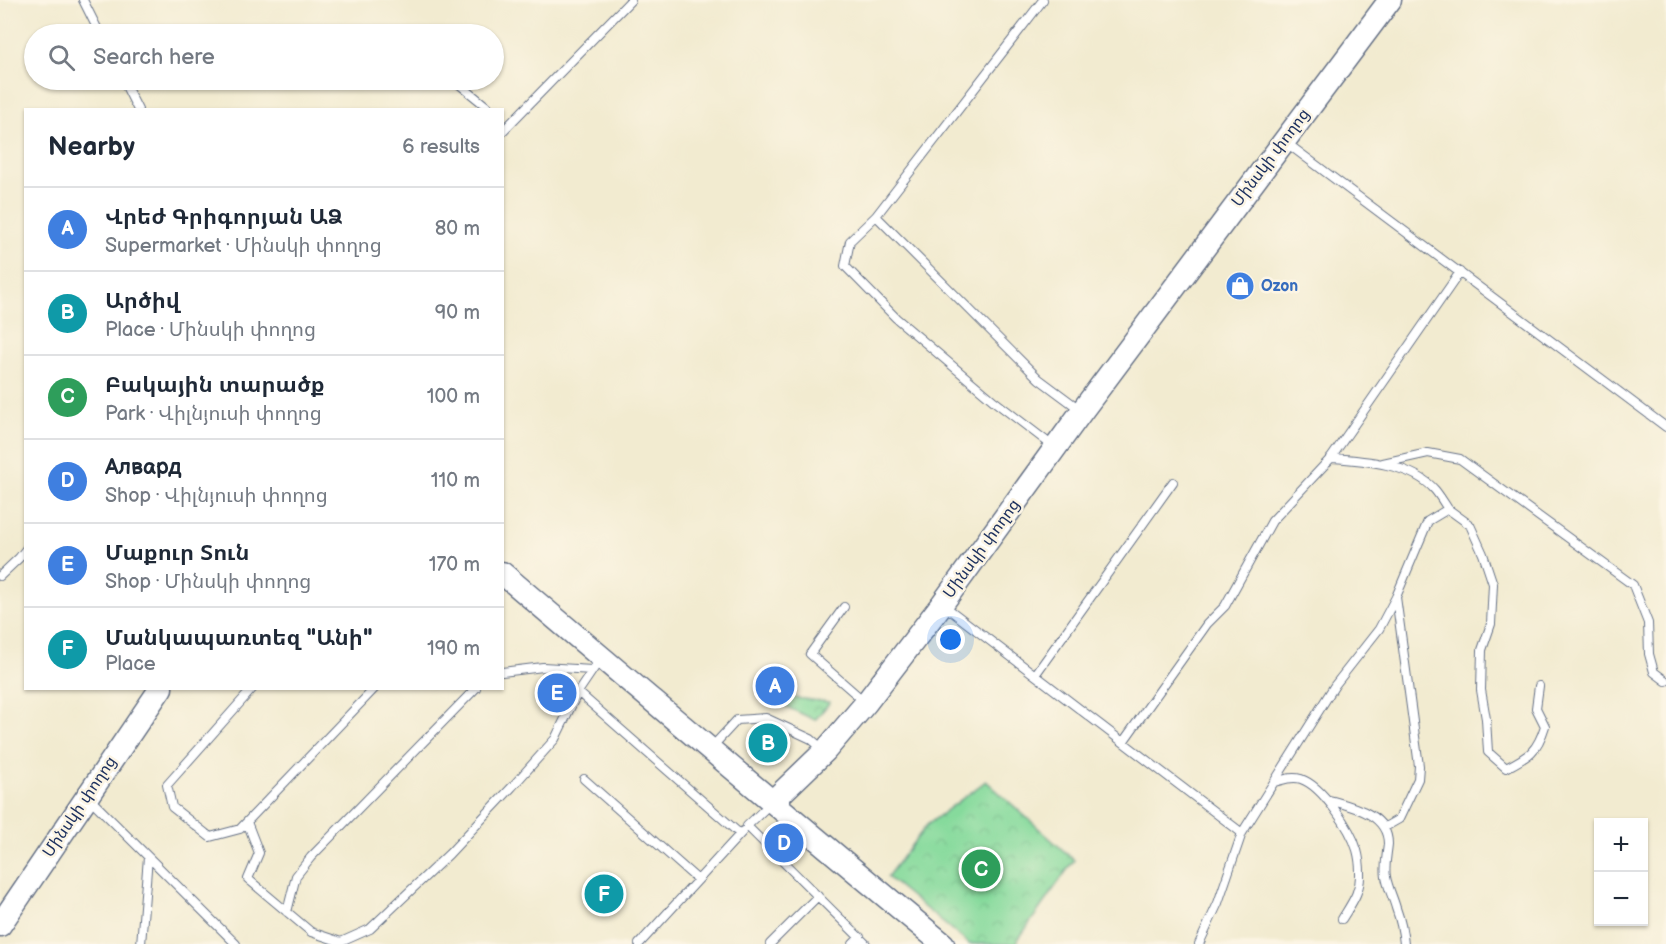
<!DOCTYPE html>
<meta charset="utf-8">
<style>
body{margin:0;font-family:"Balsamiq Sans","Noto Sans Armenian",sans-serif;background:#f2f2f3;color:#1f2937}
.controls{position:absolute;right:18px;bottom:18px;display:grid;overflow:hidden;border-radius:0px;box-shadow:0 2px 4px #0004}
.controls button{width:54px;height:54px;display:grid;place-items:center;padding:0;border:0;border-bottom:2px solid #e0e1e3;background:#fff;color:#1f2937;font:30px sans-serif}
.you{position:absolute;left:951px;top:640px;width:21px;height:21px;margin:-15px;border:4px solid #fff;border-radius:50%;background:#1a73e8;box-shadow:0 0 0 9px #1a73e833}
.badge{display:grid;place-items:center;width:39px;height:39px;border-radius:50%;background:#d1495b;color:#fff;font-size:20px;font-weight:700}
.pin{position:absolute;translate:-50% -50%;border:3px solid #fff;box-shadow:0 2px 6px #0006}
.list{margin:0;padding:0;list-style:none}
h2{display:flex;justify-content:space-between;align-items:center;height:78px;margin:0;padding:0 24px;font-size:26px}
h2 small{font-size:20px;font-weight:400;color:#747a83}
.list li{display:grid;grid-template-columns:39px 1fr auto;gap:18px;align-items:center;box-sizing:border-box;height:84px;padding:0 24px;border-top:2px solid #e0e1e3}
.list b{display:block;font-size:22px;white-space:nowrap}
.list p{margin:0;font-size:20px;white-space:nowrap;color:#747a83}
.list em{font-size:20px;font-style:normal;color:#747a83}
.icon{flex:none;width:33px;height:33px;fill:none;stroke:currentColor;stroke-width:2;stroke-linecap:round;stroke-linejoin:round}
.map{position:relative;flex:none;width:1666px;height:944px;overflow:hidden}
.search{position:absolute;background:#fff;box-shadow:0 2px 4px #0004;left:24px;top:24px;width:480px;height:66px;display:flex;align-items:center;gap:15px;box-sizing:border-box;padding:0 21px;border-radius:33px;color:#747a83;font-size:22px}
.panel{position:absolute;background:#fff;box-shadow:0 2px 4px #0004;left:24px;top:108px;width:480px;height:582px;border-radius:0px}
.map>svg:first-child{display:block}
.park{fill:url(#park-crowns);stroke:#50847d;stroke-width:1.5}
.lines{fill:none;stroke-linecap:round;stroke-linejoin:round}
.lane-casing{stroke:#667186;stroke-width:10}
.secondary-casing{stroke:#667186;stroke-width:25}
.lane{stroke:#fff;stroke-width:8}
.secondary{stroke:#fff;stroke-width:22}
.labels{text-anchor:middle;dominant-baseline:central;stroke-width:5;stroke-linejoin:round;paint-order:stroke}
.street-label{font-size:16px;fill:#1b2f5e;stroke:#fcf5e5}
.shop-label{font-size:16px;font-weight:bold;fill:#366cbe;stroke:#fcf5e5;text-anchor:start}
</style>
<div class="map">
<svg width="1666" height="944" viewBox="0 0 1666 944">
<defs>
<pattern id="park-crowns" width="20" height="18" patternUnits="userSpaceOnUse" patternTransform="scale(1.5)"><rect width="20" height="18" fill="#86da9c"/><path d="M2 6a3 3 0 1 1 6 0M12 15a3 3 0 1 1 6 0" fill="none" stroke="#73bb89"/></pattern>
</defs>
<rect width="100%" height="100%" fill="#fcf5e5"/>
<filter id="ink" filterUnits="userSpaceOnUse"><feTurbulence type="fractalNoise" baseFrequency=".0167" numOctaves="2"/><feDisplacementMap in="SourceGraphic" scale="12" xChannelSelector="R" yChannelSelector="G"/><feConvolveMatrix kernelMatrix="1 2 1 2 8 2 1 2 1" color-interpolation-filters="sRGB"/></filter>
<filter id="wash" filterUnits="userSpaceOnUse"><feTurbulence type="fractalNoise" baseFrequency=".008" numOctaves="4" result="noise"/><feDisplacementMap in="SourceGraphic" scale="24" xChannelSelector="R" yChannelSelector="G"/><feGaussianBlur stdDeviation="1.35" result="paint"/><feColorMatrix in="noise" values="0 0 0 0 0 0 0 0 0 0 0 0 0 0 0 0 0 1.4 0 .05"/><feComposite in="paint" operator="in"/></filter>
<g filter="url(#wash)">
<rect width="100%" height="100%" fill="#f2ebd0"/>
<path class="park" d="M785 697 830 702 815 720 780 704Z
M986 781 1074 860 1015 944H969L887 877 927 825Z"/>
</g>
<g filter="url(#ink)">
<g class="lines">
<g class="lane-casing">
<path id="lane" d="M83 0 100 34
M1043 0 876 216 850 241 845 266 896 318 994 401 1054 447
M123 80 138 110
M454 80 491 110
M502 132 631 0
M1284 141 1666 427
M876 216 1039 379 1082 411
M1383 463 1428 453 1460 459 1633 585 1648 623 1649 654 1654 672 1666 681
M1448 509 1470 525 1483 554 1493 584 1491 624 1482 650 1481 690 1486 719 1488 752 1506 768C1529 756 1537 752 1545 726L1536 708 1539 686
M0 576 19 558 26 549
M942 604 1242 833 1218 903 1199 944
M844 607 810 654 866 703
M502 672 543 667 592 670
M1035 675 1173 482
M253 688 167 785 172 807 210 837 240 829 375 688
M578 692 740 834
M1123 742 1207 624 1225 606 1272 521 1331 458 1460 272
M712 747 737 720 766 718 811 739 825 751
M584 779 698 880
M1274 782C1283 780 1291 776 1301 779 1322 786 1351 829 1357 850 1359 857 1360 866 1360 873 1361 892 1351 904 1342 919
M88 797 236 944
M1326 799C1350 806 1388 813 1388 844 1387 855 1384 866 1386 877 1388 888 1393 897 1396 908 1400 919 1403 932 1404 944
M772 802 747 826 866 944
M247 822 259 853 248 879 311 932 341 942 370 929 449 854 512 787 555 739 578 692 601 658
M1385 827 1399 819 1418 779 1419 766 1396 597
M1242 833 1335 685 1379 629 1396 597 1428 521 1448 509C1444 503 1440 496 1435 490 1413 464 1363 460 1331 458
M287 912 296 876 311 857 476 688
M141 944 148 857
M639 944 743 831
M770 944 818 896
M853 944 860 937"/>
</g>
<g class="secondary-casing">
<path id="secondary" d="M502 573C649 698 795 822 943 944
M772 802 825 751 866 703 942 604 1082 411 1390 0
M0 925 161 688"/>
</g>
<use href="#lane" class="lane"/>
<use href="#secondary" class="secondary"/>
</g>
</g>
<defs>
<g id="shop-disc" transform="scale(1.5)"><circle r="9.5" fill="#3f7fe0" stroke="#fcf5e5"/><path d="M-5-2.5h2.3a2.7 3.5 0 0 1 5.4 0H5L5.5 6h-11ZM-1.5-2.5h3a1.5 2.3 0 0 0-3 0Z" fill="#fff"/></g>
</defs>
<g fill-rule="evenodd">
<use href="#shop-disc" x="1240" y="286"/>
</g>
<g class="labels">
<g class="street-label">
<text transform="translate(1271 158) rotate(-53)">Մինսկի փողոց</text>
<text transform="translate(982 549) rotate(-54)">Մինսկի փողոց</text>
<text transform="translate(80 807) rotate(-56)">Մինսկի փողոց</text>
</g>
<g class="shop-label">
<text x="1261" y="286">Ozon</text>
</g>
</g>
</svg>
<div class="controls">
<button>+</button>
<button>−</button>
</div>
<div class="you"></div>
<div class="pin badge" style="left:775px;top:686px;background:#3f7fe0">A</div>
<div class="pin badge" style="left:768px;top:743px;background:#0f9aa8">B</div>
<div class="pin badge" style="left:981px;top:869px;background:#2e9e5b">C</div>
<div class="pin badge" style="left:784px;top:843px;background:#3f7fe0">D</div>
<div class="pin badge" style="left:557px;top:693px;background:#3f7fe0">E</div>
<div class="pin badge" style="left:604px;top:894px;background:#0f9aa8">F</div>
<div class="search"><svg class="icon" aria-label="search" viewBox="0 0 24 24"><circle cx="10" cy="10" r="6"/><path d="M15 15l6 6"/></svg>Search here</div>
<section class="panel">
<h2>Nearby<small>6 results</small></h2>
<ul class="list">
<li><span class="badge" style="background:#3f7fe0">A</span><div><b>Վրեժ Գրիգորյան ԱՁ</b><p>Supermarket · Մինսկի փողոց</p></div><em>80 m</em></li>
<li><span class="badge" style="background:#0f9aa8">B</span><div><b>Արծիվ</b><p>Place · Մինսկի փողոց</p></div><em>90 m</em></li>
<li><span class="badge" style="background:#2e9e5b">C</span><div><b>Բակային տարածք</b><p>Park · Վիլնյուսի փողոց</p></div><em>100 m</em></li>
<li><span class="badge" style="background:#3f7fe0">D</span><div><b>Алвард</b><p>Shop · Վիլնյուսի փողոց</p></div><em>110 m</em></li>
<li><span class="badge" style="background:#3f7fe0">E</span><div><b>Մաքուր Տուն</b><p>Shop · Մինսկի փողոց</p></div><em>170 m</em></li>
<li><span class="badge" style="background:#0f9aa8">F</span><div><b>Մանկապառտեզ &quot;Անի&quot;</b><p>Place</p></div><em>190 m</em></li>
</ul>
</section>
</div>
